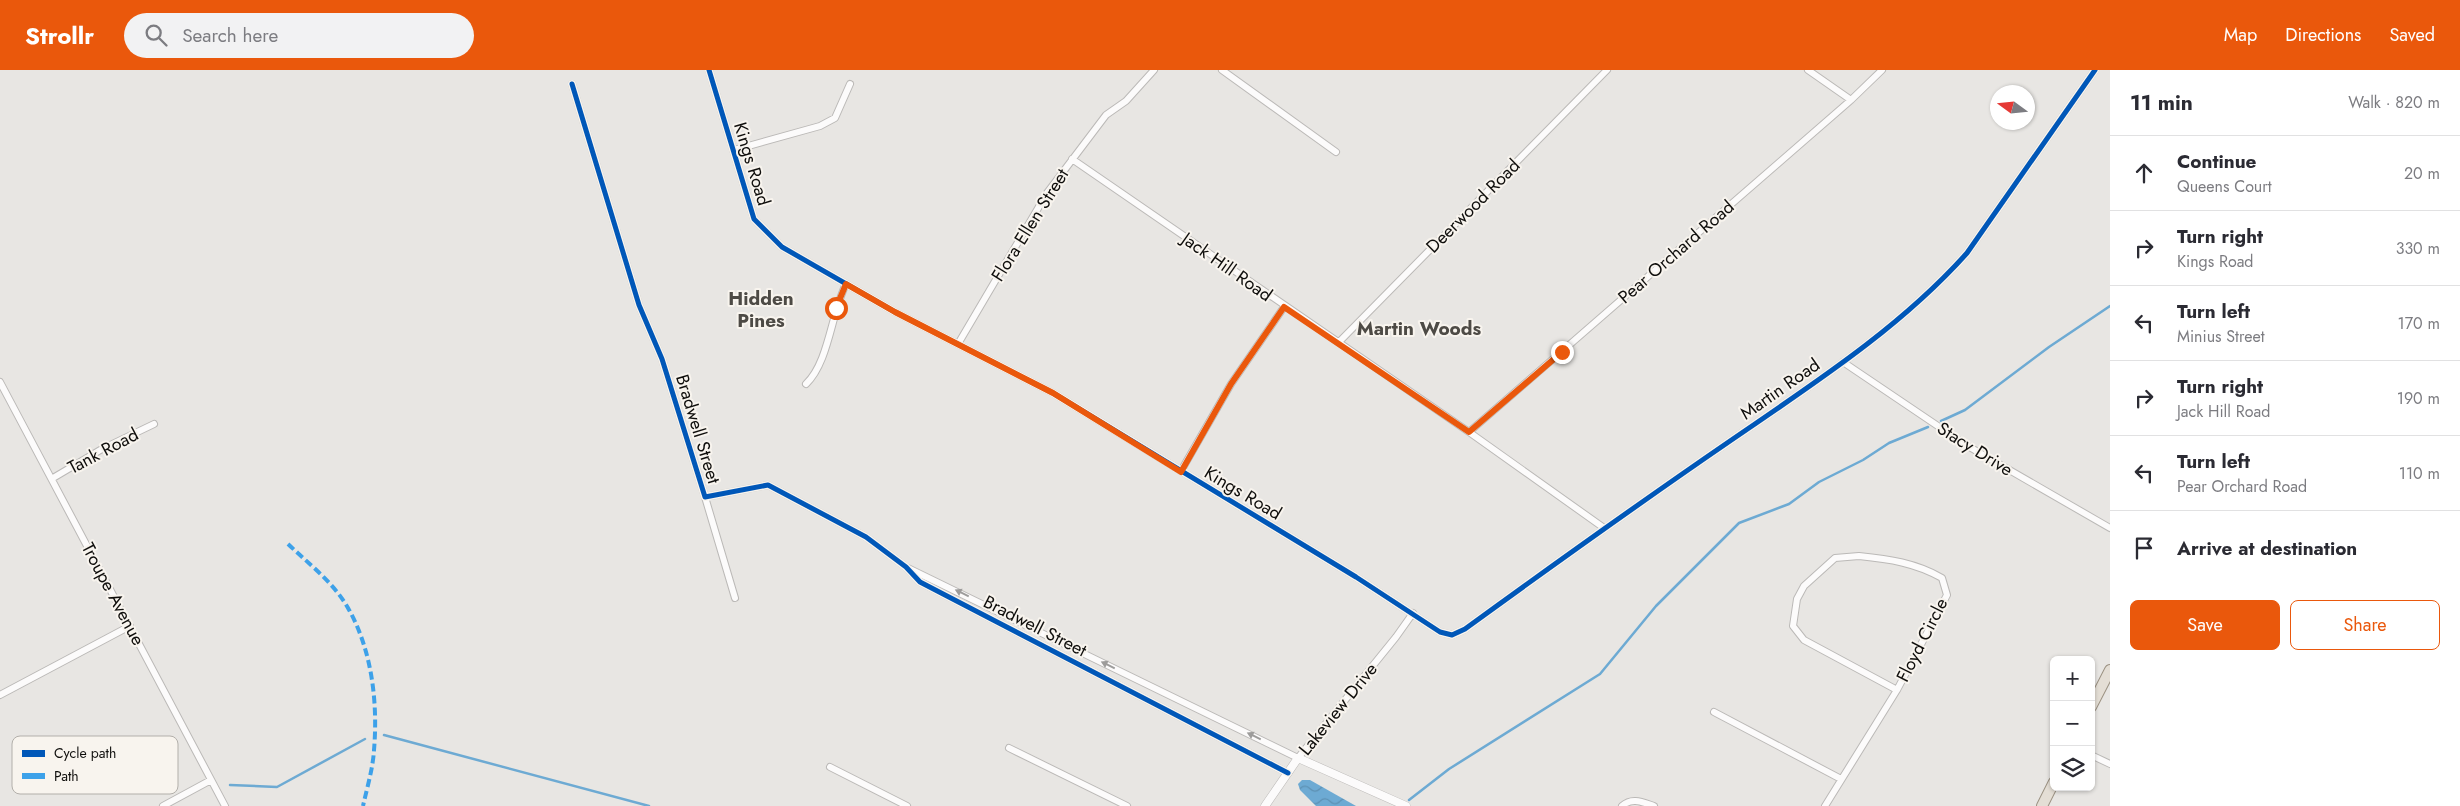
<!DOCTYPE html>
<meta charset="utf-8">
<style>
body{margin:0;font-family:Jost,sans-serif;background:#f2f2f3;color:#2b2b33}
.controls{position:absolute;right:15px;bottom:15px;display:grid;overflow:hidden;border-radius:8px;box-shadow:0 1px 4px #0004}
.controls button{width:45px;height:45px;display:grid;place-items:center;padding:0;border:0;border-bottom:1px solid #e1e1e2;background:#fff;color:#2b2b33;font:25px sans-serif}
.compass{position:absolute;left:1990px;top:15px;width:45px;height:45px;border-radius:50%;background:#fff;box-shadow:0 1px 4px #0004;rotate:285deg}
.stop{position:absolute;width:15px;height:15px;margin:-11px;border:4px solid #ea580c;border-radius:50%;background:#fff}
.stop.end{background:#ea580c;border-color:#fff;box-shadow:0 1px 5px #0008}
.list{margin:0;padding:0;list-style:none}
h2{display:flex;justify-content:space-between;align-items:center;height:65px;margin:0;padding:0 20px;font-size:21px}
h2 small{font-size:16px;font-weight:400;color:#7c7c81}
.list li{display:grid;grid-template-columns:32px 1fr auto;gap:15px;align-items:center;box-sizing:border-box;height:75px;padding:0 20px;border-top:1px solid #e1e1e2}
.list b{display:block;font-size:19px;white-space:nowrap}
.list p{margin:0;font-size:16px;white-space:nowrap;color:#7c7c81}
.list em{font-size:16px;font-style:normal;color:#7c7c81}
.actions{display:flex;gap:10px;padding:15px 20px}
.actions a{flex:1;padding:11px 0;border:1px solid #ea580c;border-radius:8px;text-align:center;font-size:18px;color:#ea580c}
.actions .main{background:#ea580c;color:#fff}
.icon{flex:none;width:28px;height:28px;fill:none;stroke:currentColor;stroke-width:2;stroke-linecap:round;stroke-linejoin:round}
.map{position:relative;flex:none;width:2110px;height:736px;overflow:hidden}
header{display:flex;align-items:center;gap:30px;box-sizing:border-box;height:70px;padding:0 25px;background:#ea580c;color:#fff}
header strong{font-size:24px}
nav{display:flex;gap:28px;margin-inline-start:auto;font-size:18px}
.search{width:350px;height:45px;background:#f2f2f3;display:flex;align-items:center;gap:12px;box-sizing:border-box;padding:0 18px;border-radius:28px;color:#7c7c81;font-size:19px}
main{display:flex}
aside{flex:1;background:#fff}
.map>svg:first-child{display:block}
.water{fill:url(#water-waves)}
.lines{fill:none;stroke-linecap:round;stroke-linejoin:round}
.stream{stroke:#6daad3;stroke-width:2.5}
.minor-casing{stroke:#bbb9b7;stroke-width:8}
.tertiary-casing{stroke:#bbb9b7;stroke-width:9}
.primary-casing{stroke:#9c9283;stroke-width:12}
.minor{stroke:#fcfbfb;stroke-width:6}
.tertiary{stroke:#fcfbfb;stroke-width:8}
.primary{stroke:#e4ded5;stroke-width:10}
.quiet{stroke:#3da1e9;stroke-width:4;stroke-dasharray:8 4;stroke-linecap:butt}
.cycleway-casing{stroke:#f8f4ee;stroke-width:8}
.cycleway{stroke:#0057b8;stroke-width:5}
.oneway{fill:#9d9c9b}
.route{stroke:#ea580c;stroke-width:6}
.labels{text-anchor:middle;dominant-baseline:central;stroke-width:4;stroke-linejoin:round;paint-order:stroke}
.street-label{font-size:18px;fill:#0f0e0c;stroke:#f8f4ee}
.neighbourhood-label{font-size:19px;font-weight:bold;fill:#4d4a45;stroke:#f8f4ee}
.key{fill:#f8f4ee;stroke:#b2afaa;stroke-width:1}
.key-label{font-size:14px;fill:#0f0e0c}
</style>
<header>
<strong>Strollr</strong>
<div class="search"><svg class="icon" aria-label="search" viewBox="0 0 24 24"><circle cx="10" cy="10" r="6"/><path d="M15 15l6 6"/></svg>Search here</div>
<nav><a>Map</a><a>Directions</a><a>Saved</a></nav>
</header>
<main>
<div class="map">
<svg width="2110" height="736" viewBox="0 0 2110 736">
<defs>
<pattern id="water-waves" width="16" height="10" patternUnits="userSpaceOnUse" patternTransform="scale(1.25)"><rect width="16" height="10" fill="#6daad3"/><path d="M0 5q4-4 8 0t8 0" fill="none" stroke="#5d91b4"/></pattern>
</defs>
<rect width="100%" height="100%" fill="#e8e6e3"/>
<path class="water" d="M1302 710H1310L1356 736H1316L1300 720 1298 714Z"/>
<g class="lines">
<path class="stream" d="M1941 351 1965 340 2049 277 2110 236
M384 665 649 736
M230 715 277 717 365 669
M1409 730 1449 699 1600 604 1656 536 1739 453 1789 434 1819 412 1863 390 1889 373 1928 357"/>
<g class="minor-casing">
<path id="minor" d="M709 0 754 149 782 177 895 242 1053 323 1356 507 1440 562 1452 565 1465 559C1553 495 1641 432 1730 371 1813 314 1900 258 1967 183L2095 0
M1222 0 1336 82
M1808 0 1851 30
M572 14 639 235 662 289 705 427 768 415 866 467 906 497 920 512 1288 703
M734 80 820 56 835 48 850 14
M1072 89 1469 362 1604 458
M1339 272 1607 0
M958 274 1047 123 1106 45 1126 31 1154 0
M1843 292 1966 375 2110 458
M0 312 225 736
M806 314C829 292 831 244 846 214
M1469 362 1851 30 1882 0
M1181 401 1231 314 1284 237
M53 408 102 379 154 354
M705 427 735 528
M1859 486C1889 489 1916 493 1942 508L1947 525 1897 620 1804 570 1793 556 1797 529 1804 516 1835 488Z
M908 498 1298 688 1396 567 1413 543
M0 625 130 556
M1714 642 1841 709
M1009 678 1127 736
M2091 685 2110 694
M830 697 907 736
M163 736 211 710
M1622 736C1632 727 1642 732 1654 736
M1825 736 1897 620"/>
</g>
<g class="tertiary-casing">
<path id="tertiary" d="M1265 736 1298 688 1406 736"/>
</g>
<g class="primary-casing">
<path id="primary" d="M2091 637 2110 600
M2042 736 2054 712"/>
</g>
<use href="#minor" class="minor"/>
<use href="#tertiary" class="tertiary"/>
<use href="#primary" class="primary"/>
<path class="quiet" d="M288 474C309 494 334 513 348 538 372 580 378 633 374 680 373 698 367 718 363 736"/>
<g class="cycleway-casing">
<path id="cycleway" d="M709 0 754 149 782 177 895 242 1053 323 1356 507 1440 562 1452 565 1465 559C1553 495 1641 432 1730 371 1813 314 1900 258 1967 183L2095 0
M572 14 639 235 662 289 705 427 768 415 866 467 906 497 920 512 1288 703"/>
</g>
<use href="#cycleway" class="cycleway"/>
</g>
<defs><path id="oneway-solid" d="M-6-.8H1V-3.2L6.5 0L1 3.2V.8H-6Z" transform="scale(1.25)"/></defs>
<g class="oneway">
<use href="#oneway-solid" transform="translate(962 523) rotate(-154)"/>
<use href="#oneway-solid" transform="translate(1108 595) rotate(-154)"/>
<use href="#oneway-solid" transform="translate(1254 666) rotate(-154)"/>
</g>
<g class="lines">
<path class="route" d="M836 238 846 214 895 242 1053 323 1181 402 1231 314 1284 237 1469 362 1562 282"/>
</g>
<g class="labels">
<g class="street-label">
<text transform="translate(752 94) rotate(73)">Kings Road</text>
<text transform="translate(1473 136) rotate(-45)">Deerwood Road</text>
<text transform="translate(1030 155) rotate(-58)">Flora Ellen Street</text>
<text transform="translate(1676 182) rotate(-41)">Pear Orchard Road</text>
<text transform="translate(1227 197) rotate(35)">Jack Hill Road</text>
<text transform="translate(1780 319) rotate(-35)">Martin Road</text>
<text transform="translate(698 359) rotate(73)">Bradwell Street</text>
<text transform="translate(1975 379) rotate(32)">Stacy Drive</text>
<text transform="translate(103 381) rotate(-28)">Tank Road</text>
<text transform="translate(1243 423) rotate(31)">Kings Road</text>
<text transform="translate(113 524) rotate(62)">Troupe Avenue</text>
<text transform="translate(1035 556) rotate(27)">Bradwell Street</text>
<text transform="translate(1922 570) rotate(-63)">Floyd Circle</text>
<text transform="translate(1338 639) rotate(-51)">Lakeview Drive</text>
</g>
<g class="neighbourhood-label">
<text x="761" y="228">Hidden<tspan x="761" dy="22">Pines</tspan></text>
<text x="1419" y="258">Martin Woods</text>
</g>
</g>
<rect x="12" y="666" width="166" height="58" rx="8" class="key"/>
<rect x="22" y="680" width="23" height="7" fill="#0057b8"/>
<rect x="22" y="703" width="23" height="6" fill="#3da1e9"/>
<g class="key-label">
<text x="54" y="688">Cycle path</text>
<text x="54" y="711">Path</text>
</g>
</svg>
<div class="controls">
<button>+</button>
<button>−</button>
<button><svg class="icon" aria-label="layers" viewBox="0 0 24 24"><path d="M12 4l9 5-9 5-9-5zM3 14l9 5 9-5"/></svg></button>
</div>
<svg class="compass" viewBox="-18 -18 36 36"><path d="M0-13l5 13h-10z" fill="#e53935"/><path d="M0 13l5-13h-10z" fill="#7c7c81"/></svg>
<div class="stop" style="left:836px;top:238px"></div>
<div class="stop end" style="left:1562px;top:282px"></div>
</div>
<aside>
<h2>11 min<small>Walk · 820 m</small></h2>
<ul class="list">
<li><svg class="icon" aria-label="ahead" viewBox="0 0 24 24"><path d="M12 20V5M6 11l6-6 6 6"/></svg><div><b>Continue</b><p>Queens Court</p></div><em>20 m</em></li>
<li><svg class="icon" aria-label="right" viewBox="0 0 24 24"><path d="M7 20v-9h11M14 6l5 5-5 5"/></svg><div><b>Turn right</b><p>Kings Road</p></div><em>330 m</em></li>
<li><svg class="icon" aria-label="left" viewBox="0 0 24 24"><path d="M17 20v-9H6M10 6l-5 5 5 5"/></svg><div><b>Turn left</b><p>Minius Street</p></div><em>170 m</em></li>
<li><svg class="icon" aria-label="right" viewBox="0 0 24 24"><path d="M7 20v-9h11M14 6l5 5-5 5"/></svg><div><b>Turn right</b><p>Jack Hill Road</p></div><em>190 m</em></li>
<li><svg class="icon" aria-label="left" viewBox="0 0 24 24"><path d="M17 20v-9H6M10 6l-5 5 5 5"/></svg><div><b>Turn left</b><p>Pear Orchard Road</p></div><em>110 m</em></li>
<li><svg class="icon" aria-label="arrive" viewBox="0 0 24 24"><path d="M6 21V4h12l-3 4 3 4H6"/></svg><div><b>Arrive at destination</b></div></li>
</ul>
<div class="actions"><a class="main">Save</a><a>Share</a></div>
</aside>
</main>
